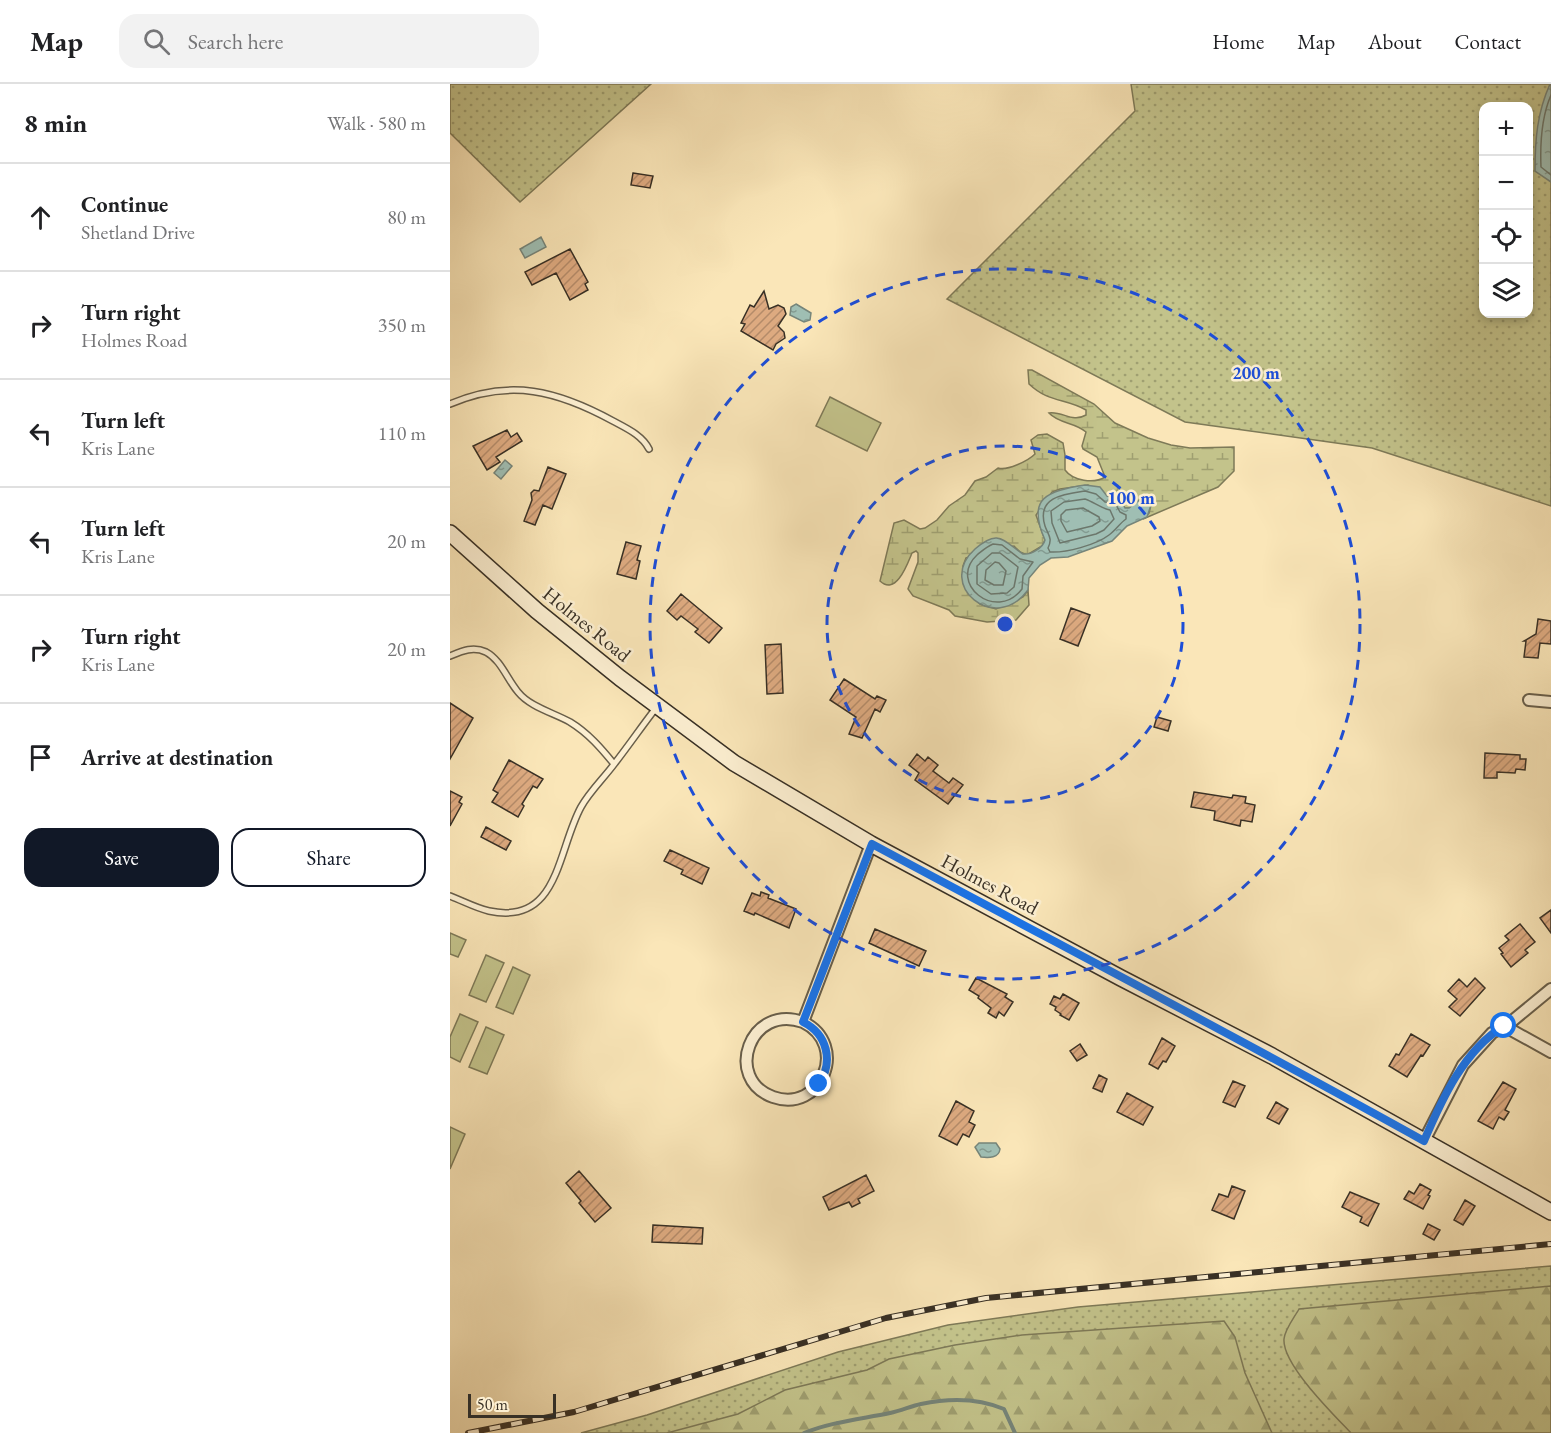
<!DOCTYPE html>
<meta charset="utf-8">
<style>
body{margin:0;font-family:"EB Garamond",serif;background:#f2f2f2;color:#202124}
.controls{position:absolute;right:18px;top:18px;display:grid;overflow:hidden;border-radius:12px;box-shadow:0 3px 9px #0003}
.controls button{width:54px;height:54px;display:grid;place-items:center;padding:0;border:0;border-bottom:2px solid #e0e0e0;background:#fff;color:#202124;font:30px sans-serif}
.scale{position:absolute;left:18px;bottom:15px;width:88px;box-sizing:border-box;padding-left:6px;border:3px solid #383025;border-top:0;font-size:16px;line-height:21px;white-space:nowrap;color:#383025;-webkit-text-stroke:4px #fcefd1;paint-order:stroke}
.stop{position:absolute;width:18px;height:18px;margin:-14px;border:4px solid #1a73e8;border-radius:50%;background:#fff}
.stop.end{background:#1a73e8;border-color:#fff;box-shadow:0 2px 6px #0008}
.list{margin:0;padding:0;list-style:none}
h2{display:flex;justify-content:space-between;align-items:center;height:78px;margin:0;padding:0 24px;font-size:26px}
h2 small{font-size:20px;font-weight:400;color:#757577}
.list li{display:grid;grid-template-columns:39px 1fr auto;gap:18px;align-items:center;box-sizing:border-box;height:108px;padding:0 24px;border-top:2px solid #e0e0e0}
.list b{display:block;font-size:22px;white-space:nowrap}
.list p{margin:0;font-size:20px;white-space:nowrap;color:#757577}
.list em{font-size:20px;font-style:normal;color:#757577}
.actions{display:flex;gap:12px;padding:18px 24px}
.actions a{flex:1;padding:14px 0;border:2px solid #111827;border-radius:18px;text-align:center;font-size:21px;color:#111827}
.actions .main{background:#111827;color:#fff}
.icon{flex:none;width:33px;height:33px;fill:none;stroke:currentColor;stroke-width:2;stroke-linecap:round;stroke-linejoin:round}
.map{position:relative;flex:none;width:1101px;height:1349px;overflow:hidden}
header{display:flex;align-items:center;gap:36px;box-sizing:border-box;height:84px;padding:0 30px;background:#fff;border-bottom:2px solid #e0e0e0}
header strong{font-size:28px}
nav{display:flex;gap:33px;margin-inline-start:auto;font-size:21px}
.search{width:420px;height:54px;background:#f2f2f2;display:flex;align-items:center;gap:15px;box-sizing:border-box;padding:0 21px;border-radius:18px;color:#757577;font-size:22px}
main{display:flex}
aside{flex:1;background:#fff}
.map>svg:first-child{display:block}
.grass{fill:url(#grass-dots);stroke:#7e7a58;stroke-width:1.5;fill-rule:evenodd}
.forest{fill:url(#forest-firs);stroke:#7e7a58;stroke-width:1.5}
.wetland{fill:url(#wetland-marsh);stroke:#7e7a58;stroke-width:1.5}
.garden{fill:#c3c38b;stroke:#7e7a58;stroke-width:1.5}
.water{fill:url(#water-ripples);stroke:#76857a;stroke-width:1.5}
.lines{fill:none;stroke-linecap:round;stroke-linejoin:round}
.shore{stroke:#6c776c;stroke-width:1.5}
.stream{stroke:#76857a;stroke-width:4}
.building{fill:url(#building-hatch);stroke:#383025;stroke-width:1.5}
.lane-casing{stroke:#685e4a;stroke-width:8}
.street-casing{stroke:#685e4a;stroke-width:14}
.secondary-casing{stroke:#383025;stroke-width:18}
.lane{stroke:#fcefd1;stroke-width:5}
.street{stroke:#fcefd1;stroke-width:10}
.secondary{stroke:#fcefd1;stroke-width:15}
.rail-casing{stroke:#383025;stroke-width:6}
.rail{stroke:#fcefd1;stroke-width:4;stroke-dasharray:11;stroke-linecap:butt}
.route{stroke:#1a73e8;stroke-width:8}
.ring{fill:none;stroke:#1d4ed8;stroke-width:3;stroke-dasharray:10 8}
.labels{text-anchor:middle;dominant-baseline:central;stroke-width:5;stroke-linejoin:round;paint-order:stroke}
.street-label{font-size:20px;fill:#383025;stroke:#fcefd1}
.centre{fill:#1d4ed8;stroke:#fcefd1;stroke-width:3}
.ring-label{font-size:18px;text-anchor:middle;font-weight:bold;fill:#1d4ed8;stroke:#fcefd1;stroke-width:5;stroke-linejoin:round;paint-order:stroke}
</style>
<header>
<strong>Map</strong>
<div class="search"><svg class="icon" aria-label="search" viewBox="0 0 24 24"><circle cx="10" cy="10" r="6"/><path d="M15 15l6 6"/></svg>Search here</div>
<nav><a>Home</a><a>Map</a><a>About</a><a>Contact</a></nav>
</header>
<main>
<aside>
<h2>8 min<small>Walk · 580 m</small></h2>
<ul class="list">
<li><svg class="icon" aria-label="ahead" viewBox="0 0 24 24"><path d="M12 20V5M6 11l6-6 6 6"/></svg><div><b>Continue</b><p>Shetland Drive</p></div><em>80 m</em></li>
<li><svg class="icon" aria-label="right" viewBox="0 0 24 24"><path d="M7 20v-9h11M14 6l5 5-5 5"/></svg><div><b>Turn right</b><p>Holmes Road</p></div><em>350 m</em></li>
<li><svg class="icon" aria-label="left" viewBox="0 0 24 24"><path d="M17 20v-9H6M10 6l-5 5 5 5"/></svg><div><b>Turn left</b><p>Kris Lane</p></div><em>110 m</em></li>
<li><svg class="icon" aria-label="left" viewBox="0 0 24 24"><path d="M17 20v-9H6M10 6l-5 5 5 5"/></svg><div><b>Turn left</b><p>Kris Lane</p></div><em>20 m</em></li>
<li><svg class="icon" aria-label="right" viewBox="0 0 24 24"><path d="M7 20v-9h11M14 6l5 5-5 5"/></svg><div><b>Turn right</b><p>Kris Lane</p></div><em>20 m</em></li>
<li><svg class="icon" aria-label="arrive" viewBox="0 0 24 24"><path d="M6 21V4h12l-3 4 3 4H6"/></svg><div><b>Arrive at destination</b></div></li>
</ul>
<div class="actions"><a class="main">Save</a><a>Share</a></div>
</aside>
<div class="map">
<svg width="1101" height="1349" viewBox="0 0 1101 1349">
<defs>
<pattern id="grass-dots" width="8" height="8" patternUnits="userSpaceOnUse" patternTransform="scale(1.5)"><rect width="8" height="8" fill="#c3c38b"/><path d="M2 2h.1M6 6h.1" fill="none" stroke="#9f9f71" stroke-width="1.8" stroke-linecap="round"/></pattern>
<pattern id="forest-firs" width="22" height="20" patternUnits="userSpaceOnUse" patternTransform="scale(1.5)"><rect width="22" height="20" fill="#c3c38b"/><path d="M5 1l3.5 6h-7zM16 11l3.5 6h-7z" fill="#9f9f71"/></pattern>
<pattern id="wetland-marsh" width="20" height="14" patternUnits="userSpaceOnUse" patternTransform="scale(1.5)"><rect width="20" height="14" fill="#c3c38b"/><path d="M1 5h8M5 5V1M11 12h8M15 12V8" fill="none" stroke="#9f9f71"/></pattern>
<pattern id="water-ripples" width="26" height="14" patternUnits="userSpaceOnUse" patternTransform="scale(1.5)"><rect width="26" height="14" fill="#9fbeb3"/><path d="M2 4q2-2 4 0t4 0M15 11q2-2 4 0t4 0" fill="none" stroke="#839b91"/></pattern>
<pattern id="building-hatch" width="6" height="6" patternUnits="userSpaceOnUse" patternTransform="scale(1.5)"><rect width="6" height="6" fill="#ddaa80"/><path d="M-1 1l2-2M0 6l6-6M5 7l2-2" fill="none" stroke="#b48b69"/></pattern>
</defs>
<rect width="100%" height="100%" fill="#fae6b8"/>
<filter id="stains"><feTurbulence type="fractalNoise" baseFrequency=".00333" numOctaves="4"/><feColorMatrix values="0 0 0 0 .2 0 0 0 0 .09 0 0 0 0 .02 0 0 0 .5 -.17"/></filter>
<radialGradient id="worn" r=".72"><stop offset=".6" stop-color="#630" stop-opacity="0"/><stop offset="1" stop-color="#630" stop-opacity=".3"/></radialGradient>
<path class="grass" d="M0 0H201L70 118 0 49Z
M681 0H1101V422L922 364 735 338 497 215 685 27ZM1034 22H1078V230H1034Z
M1101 1182V1349H131L197 1331 388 1268 498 1241 628 1223Z"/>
<path class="forest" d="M1101 1202V1349H901C883 1330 832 1280 834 1255 835 1245 844 1234 849 1225Z
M774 1237 785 1253 795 1289 822 1349H217L288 1330 335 1306 417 1286 439 1275 505 1261 572 1251Z"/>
<path class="wetland" d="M578 286H582L644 320 665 339 698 354 721 361 740 364 784 363V387L768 403 693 435 699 429 701 421 699 417 692 414 679 424H675L666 413 657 412 638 401 610 405 602 408 586 431 595 456 592 462 577 471 570 468 564 462 516 474 513 482V498L530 520 546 525 573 513 578 506 579 521 566 536 537 538 505 532 499 526 463 512 458 505 468 478V469L466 467 462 469C457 481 446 512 430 497L444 439 454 436 470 445 475 444 487 436 499 422 515 411 525 397 536 393 548 384C557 387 578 377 585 370L581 356 588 351 597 350 613 359 615 371V386C623 397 644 400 655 393L647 373 633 365 632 362 636 348C625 338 609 340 599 329 613 327 622 339 636 331V326C615 314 599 319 579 300Z"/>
<path class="garden" d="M380 313 431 339 417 367 366 342Z
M0 849 16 856 8 873 0 870Z
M36 871 54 879 36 918 19 911Z
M63 883 80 891 63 930 46 923Z
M10 930 28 938 10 978 0 973V953Z
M36 943 54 951 37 990 19 983Z
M0 1043 15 1050 0 1085Z"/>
<path class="water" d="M1100 0H1101V98L1085 87C1085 56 1087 29 1100 0Z
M91 153 96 163 75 174 70 165Z
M346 220 361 229 360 236 354 238 340 231 341 223Z
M55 376 62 382 51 395 44 389Z
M635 401 650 403 657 412 670 414 675 424H679L692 414 699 417 701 421 697 433 677 442 662 457 618 473 601 474 590 481 579 494 578 506C545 551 485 501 525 465 549 444 553 457 573 470 581 471 593 464 595 456 576 414 597 407 635 401Z
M529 1059H546L550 1065C549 1074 539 1074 531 1073L525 1063Z"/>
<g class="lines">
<path class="shore" d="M1101 11C1091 34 1090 59 1091 83L1101 91
M635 407 646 410 655 418 665 419 670 428 676 431V435C670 439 666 446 659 451 646 461 616 469 600 468L598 464C603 454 598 451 595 442 586 413 614 410 635 407Z
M635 415C644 418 650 424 660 426L664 435 654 446 646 450 610 459 602 439 601 427 614 418Z
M633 424 649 433 650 437 642 442 617 448 611 437V431L616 426Z
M543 460 552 461 570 475 583 478 573 492 572 505C546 539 497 499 527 471 532 467 536 463 543 460Z
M542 469H550L568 483 564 503 557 509 541 510 527 500V482Z
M545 478 549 479 556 487 553 501H544L535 496 536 486Z"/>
<path class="stream" d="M354 1349C381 1338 411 1335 440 1329 451 1327 461 1322 471 1320 499 1314 528 1314 554 1325L565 1349"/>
</g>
<path class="building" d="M183 89 203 92 200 104 181 101Z
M120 165 138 198 135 200 138 206 120 216 106 189 82 201 75 188Z
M314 207 319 225 328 221 334 224 336 230 328 242 334 248 335 254 326 260 323 266 291 247 295 240 291 239 300 221 304 223Z
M57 346 61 353 67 349 72 357 46 373 50 378 37 386 23 362Z
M98 383 116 390 102 425 93 421 85 441 74 437 82 416 81 409 84 406 89 407Z
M176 458 191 462 187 476 190 477 186 495 167 490Z
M231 510 272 544 259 559 245 548 248 545 231 532 227 536 217 527Z
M621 524 640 531 628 562 610 555Z
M1088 535 1101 537V560L1090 559 1088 574 1074 573 1076 557H1074L1086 550Z
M331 560 333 609 317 610 315 561Z
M394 595 425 615 427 612 436 616 430 628 425 625 412 654 399 650 406 633 380 616Z
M0 619 23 634 0 675Z
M707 633 721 637 718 647 704 643Z
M1035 669 1070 671V675H1076L1075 686 1066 685 1065 689 1047 688V694H1034Z
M467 670 475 677 478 673 488 681 483 687 499 699 503 694 513 701 498 720 465 696 469 689 459 681Z
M59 676 93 695 87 704 83 702 72 720 74 722 68 733 42 718 48 709 43 706Z
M0 707 12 713 9 718 12 720 0 742Z
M744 708 782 714 783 711 796 713 795 719 805 721 802 738 791 736 790 742 764 736 765 727 741 723Z
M36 743 61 757 56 766 31 753Z
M220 766 259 784 252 800 231 790 233 786 214 777Z
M311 808 319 811 318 814 346 825 339 844 305 829 304 831 294 827 302 809 310 812Z
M1101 826V849L1090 834Z
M1070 840 1085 858 1075 866 1078 869 1061 883 1051 870 1053 869 1049 864 1059 856 1055 852Z
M425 845 476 867 469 882 419 859Z
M526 894 557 910 555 913 563 918 554 932 549 928 546 934 538 929 541 924 528 914 529 912 519 906Z
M1025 894 1035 904 1010 932 999 923 1007 915 998 907 1009 895 1017 903Z
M613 910 629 919 619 936 610 931 611 930 605 926 606 923 600 920 604 912 610 915Z
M961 950 980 961 973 972 971 971 957 993 939 982 946 970 949 971Z
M712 954 725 962 716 978 713 977 708 985 699 980Z
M630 960 637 971 627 977 620 967Z
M649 991 657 995 652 1008 643 1004Z
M783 997 795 1002 785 1023 773 1018Z
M1053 998 1066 1005 1055 1026 1059 1028 1054 1036 1049 1033 1043 1045 1028 1037Z
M677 1009 703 1023 693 1041 667 1028Z
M506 1017 524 1027 519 1038 525 1041 519 1053 513 1050 507 1061 489 1052Z
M826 1018 838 1025 829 1040 817 1034Z
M129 1087 161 1124 145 1138 129 1119 131 1117 116 1099Z
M416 1091 424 1107 408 1115 410 1119 402 1123 399 1118 379 1126 373 1113Z
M970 1100 981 1106 978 1111 980 1112 973 1125 954 1115 959 1107 964 1110Z
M782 1102 795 1107 784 1135 762 1126 769 1110 778 1113Z
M900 1108 929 1120 918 1142 910 1138 912 1133 892 1123Z
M1015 1116 1025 1122 1013 1141 1004 1136Z
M978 1140 990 1146 984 1156 973 1150Z
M203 1141 253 1144 252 1160 202 1158Z"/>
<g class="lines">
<g class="lane-casing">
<path id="lane" d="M0 320C60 294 108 307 163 337 176 344 192 351 199 365
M0 572C12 567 23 562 36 568 51 576 57 595 68 608 80 623 104 629 120 638 138 649 151 664 164 680
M0 812C13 817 26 824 39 827 109 842 107 767 131 723 140 707 154 694 165 679 179 661 192 642 206 624"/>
</g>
<g class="street-casing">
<path id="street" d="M1079 616 1101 618
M353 938C300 919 273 995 323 1013 371 1030 400 961 353 938L421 760
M1054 942 1101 968
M974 1057 1013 981 1042 949 1061 938 1101 905"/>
</g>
<g class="secondary-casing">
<path id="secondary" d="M0 449 87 527 170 594 284 679 421 760 671 894 822 972 1101 1128"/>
</g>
<use href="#lane" class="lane"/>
<use href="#street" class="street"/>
<use href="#secondary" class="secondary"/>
<g class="rail-casing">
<path id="rail" d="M18 1349 124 1328 436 1234 536 1214 1101 1160"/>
</g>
<use href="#rail" class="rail"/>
</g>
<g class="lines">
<path class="route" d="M369 1000C384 977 377 950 353 938L422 760C606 859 791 955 974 1057 992 1015 1014 966 1054 942"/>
</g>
<g class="ring">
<circle cx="555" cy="540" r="178"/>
<circle cx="555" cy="540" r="355"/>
</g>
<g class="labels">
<g class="street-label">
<text transform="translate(137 540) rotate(39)">Holmes Road</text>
<text transform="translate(540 800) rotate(28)">Holmes Road</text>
</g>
</g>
<circle cx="555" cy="540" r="9" class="centre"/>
<g class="ring-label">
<text x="806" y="295">200 m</text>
<text x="681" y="420">100 m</text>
</g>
<rect width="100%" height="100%" filter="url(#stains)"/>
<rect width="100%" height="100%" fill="url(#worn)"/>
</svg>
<div class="controls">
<button>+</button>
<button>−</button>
<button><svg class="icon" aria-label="locate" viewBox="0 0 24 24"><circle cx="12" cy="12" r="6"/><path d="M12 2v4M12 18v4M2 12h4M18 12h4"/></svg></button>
<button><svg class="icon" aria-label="layers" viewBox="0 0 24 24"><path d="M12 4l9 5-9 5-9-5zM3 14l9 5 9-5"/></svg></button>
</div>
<div class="scale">50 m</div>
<div class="stop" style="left:1054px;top:942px"></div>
<div class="stop end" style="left:369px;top:1000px"></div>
</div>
</main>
